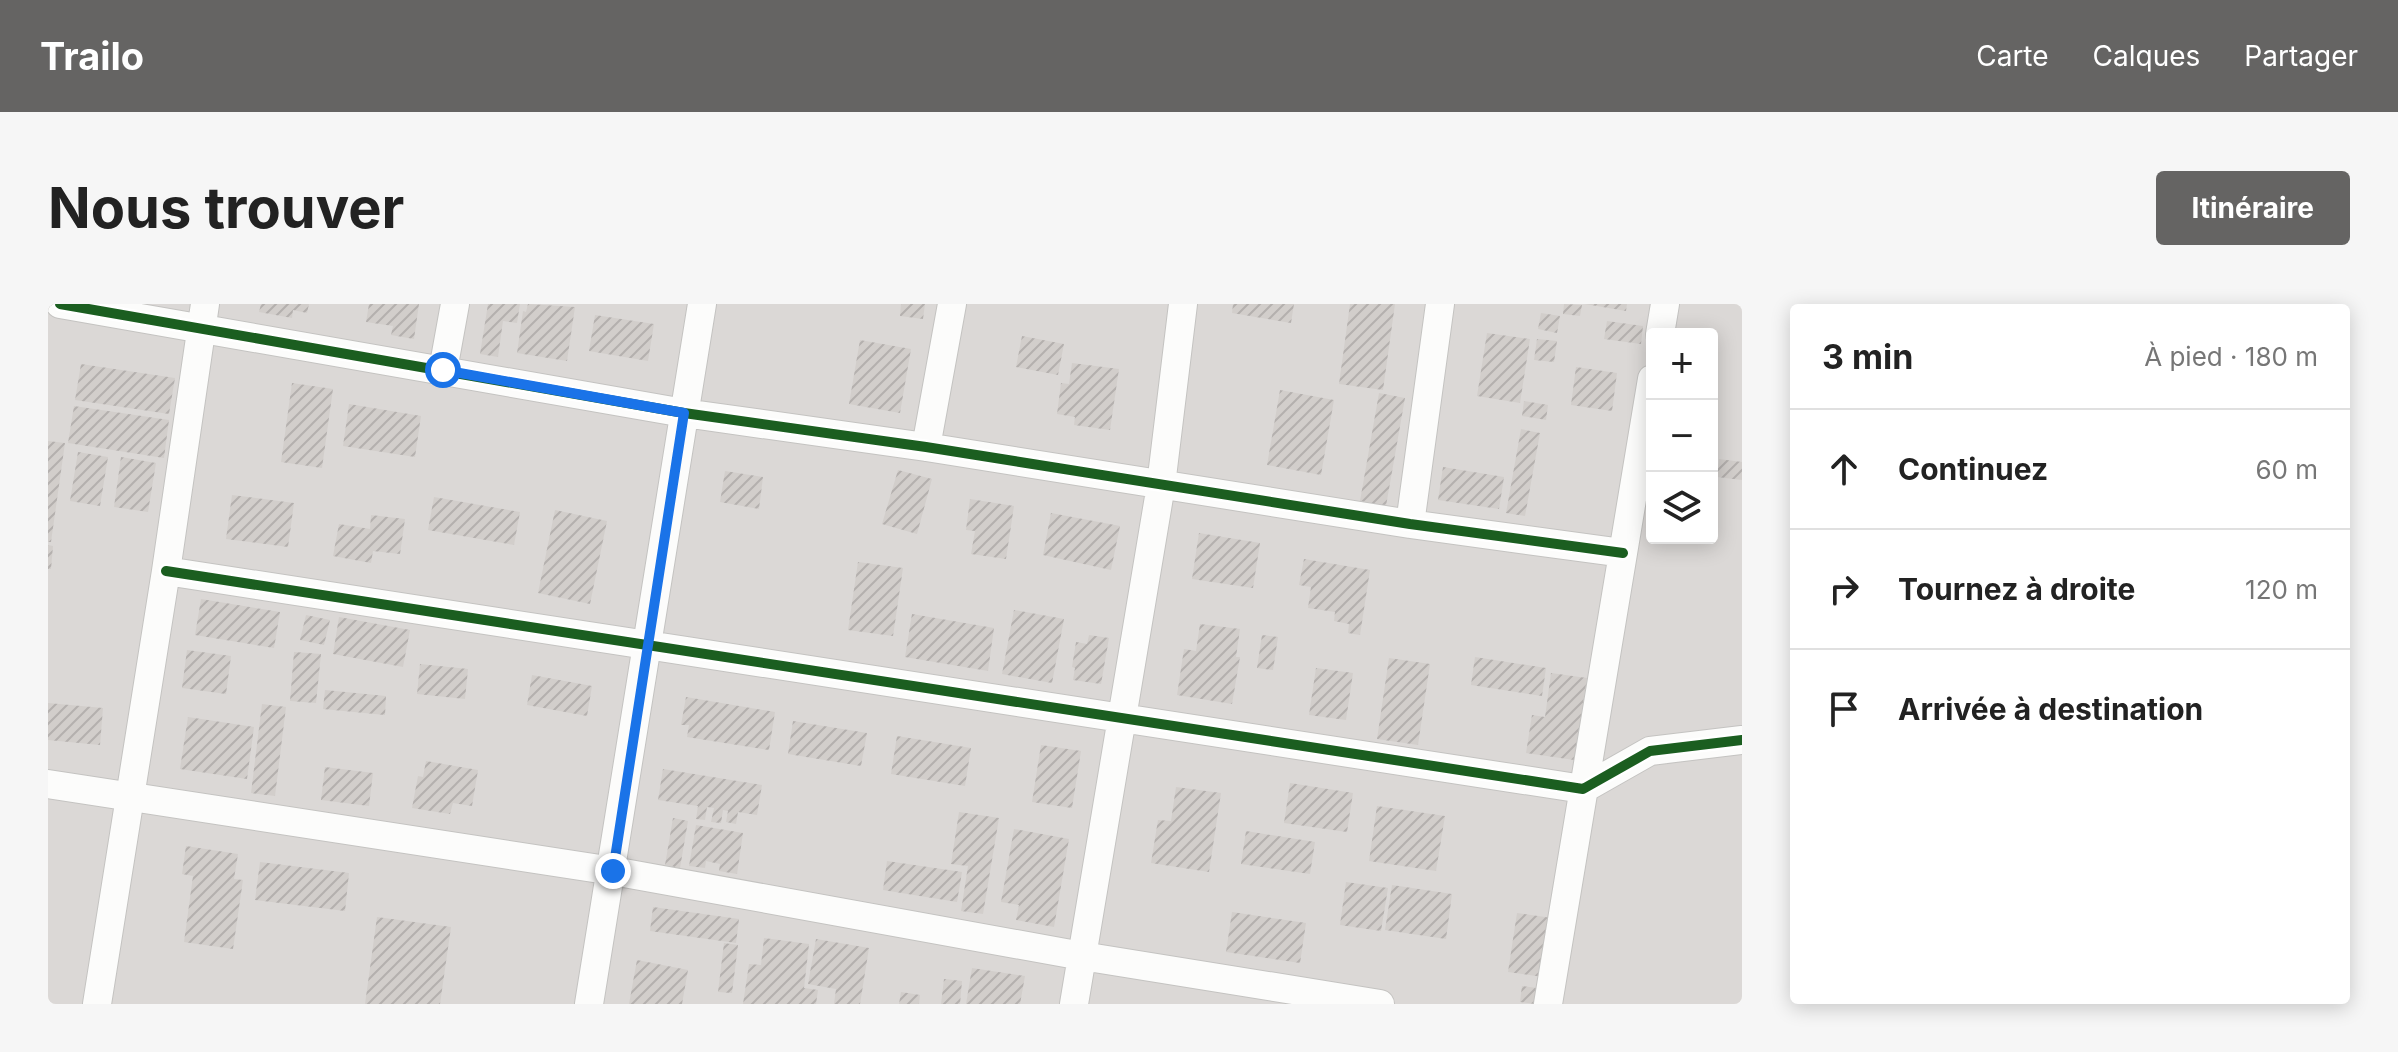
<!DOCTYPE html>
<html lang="fr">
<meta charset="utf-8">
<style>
body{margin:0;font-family:Inter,sans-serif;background:#f6f6f6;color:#222}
.controls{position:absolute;right:24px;top:24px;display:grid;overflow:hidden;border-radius:8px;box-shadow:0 4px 20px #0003}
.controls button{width:72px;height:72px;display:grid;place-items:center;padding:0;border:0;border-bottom:2px solid #e0e0e0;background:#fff;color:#222;font:40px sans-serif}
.stop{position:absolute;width:24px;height:24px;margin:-18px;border:6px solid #1a73e8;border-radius:50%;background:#fff}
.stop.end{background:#1a73e8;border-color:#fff;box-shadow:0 2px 8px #0008}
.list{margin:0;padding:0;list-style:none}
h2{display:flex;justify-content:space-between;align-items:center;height:104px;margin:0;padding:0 32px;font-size:34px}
h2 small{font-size:26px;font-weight:400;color:#767676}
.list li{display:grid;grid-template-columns:52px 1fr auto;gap:24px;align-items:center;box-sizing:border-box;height:120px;padding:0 32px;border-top:2px solid #e0e0e0}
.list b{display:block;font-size:30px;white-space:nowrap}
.list em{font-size:26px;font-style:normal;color:#767676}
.icon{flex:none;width:44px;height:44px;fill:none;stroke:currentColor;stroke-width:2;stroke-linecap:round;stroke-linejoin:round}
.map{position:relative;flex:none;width:1694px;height:700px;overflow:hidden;border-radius:8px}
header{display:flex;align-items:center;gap:48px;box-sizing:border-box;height:112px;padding:0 40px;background:#656463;color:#fff}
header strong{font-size:38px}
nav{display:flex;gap:44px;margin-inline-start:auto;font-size:28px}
.intro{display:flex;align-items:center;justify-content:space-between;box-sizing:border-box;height:192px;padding:0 48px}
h1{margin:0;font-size:56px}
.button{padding:20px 36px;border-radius:8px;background:#656463;color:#fff;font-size:28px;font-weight:700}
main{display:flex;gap:48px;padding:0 48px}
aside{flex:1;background:#fff;border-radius:8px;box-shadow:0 4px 20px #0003}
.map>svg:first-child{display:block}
.residential{fill:#dbd8d6;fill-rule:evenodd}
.building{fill:url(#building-hatch)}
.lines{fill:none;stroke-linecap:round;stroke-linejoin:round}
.minor-casing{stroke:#c4c3c1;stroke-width:30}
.minor{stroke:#fcfcfb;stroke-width:28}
.cycleway-casing{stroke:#fff;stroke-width:15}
.cycleway{stroke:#1b5e20;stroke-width:10}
.route{stroke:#1a73e8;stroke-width:10}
</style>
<header>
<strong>Trailo</strong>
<nav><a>Carte</a><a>Calques</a><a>Partager</a></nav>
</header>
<div class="intro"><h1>Nous trouver</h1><a class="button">Itinéraire</a></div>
<main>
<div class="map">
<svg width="1694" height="700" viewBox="0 0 1694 700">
<defs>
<pattern id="building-hatch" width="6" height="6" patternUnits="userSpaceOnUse" patternTransform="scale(2)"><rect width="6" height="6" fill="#d2cecb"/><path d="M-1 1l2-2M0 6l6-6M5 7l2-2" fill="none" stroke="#b4b0ae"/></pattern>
</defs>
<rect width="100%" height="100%" fill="#ece8e4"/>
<path class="residential" d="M0 0H1694V700H0ZM1604 30H1664V234H1604Z"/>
<path class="building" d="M213 0H261L259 9 245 6 244 14 211 8Z
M321 0H371L366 35 343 31 345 22 318 18Z
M440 0H472L469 19 455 17 450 53 432 50Z
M480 0 527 3 519 57 469 49 475 7 478 8Z
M853 0H877L875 15 852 12Z
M1185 0H1246L1243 19 1184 9Z
M1302 0H1347L1335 86 1291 80Z
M1516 0 1534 1 1532 12 1515 10Z
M1537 0H1579L1578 7Z
M1493 9 1512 12 1509 29 1490 25Z
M547 11 606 20 600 57 541 47Z
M1559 17 1595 22 1593 40 1556 35Z
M1439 29 1482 35 1472 99 1429 92Z
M974 32 1016 40 1010 71 968 63Z
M1489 35 1509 37 1506 58 1486 56Z
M812 36 863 45 852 109 801 100Z
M1024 59 1071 65 1062 126 1026 121 1027 113 1009 110 1013 79 1021 80Z
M33 60 127 74 121 110 27 96Z
M1528 63 1569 69 1564 107 1523 101Z
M244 79 285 85 274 164 233 158Z
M1232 86 1286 96 1273 171 1219 161Z
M1331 89 1357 94 1338 202 1312 197Z
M1476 97 1500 101 1498 116 1474 112Z
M301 100 373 112 367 153 295 142Z
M26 102 121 116 116 154 20 139Z
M1473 125 1492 129 1477 212 1458 209Z
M0 137 17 139 3 238H0Z
M30 148 60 153 52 202 22 197Z
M73 153 108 159 100 208 66 203Z
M1671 155 1694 158V176L1669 173Z
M1395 163 1456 173 1451 205 1390 196Z
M850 166 884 175 869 230 834 220Z
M677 167 715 173 711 205 672 198Z
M184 191 246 199 240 243 178 235Z
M386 193 472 208 466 241 380 226Z
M922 195 966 202 958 255 923 250 927 227 918 226Z
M507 206 559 217 542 300 490 289Z
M1003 209 1072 222 1063 266 995 251Z
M323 211 357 215 352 250 325 247 323 259 285 252 291 220 322 225Z
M1151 229 1212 239 1205 284 1144 275Z
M0 241 5 242 3 265H0Z
M1256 255 1322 266 1312 331 1300 329 1301 320 1286 317 1287 308 1260 304 1263 283 1251 281Z
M810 258 855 264 845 332 800 326Z
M153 295 232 308 226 344 147 331Z
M966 306 1016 315 1004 379 954 370Z
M864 310 946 324 940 367 857 353Z
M258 311 282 316 276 341 252 336Z
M291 313 362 326 355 363 285 350Z
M1152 320 1192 325 1188 353H1192L1184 400 1129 391 1136 345 1148 347Z
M1041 331 1061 334 1053 380 1025 376 1027 364 1024 363 1028 338 1039 340Z
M1214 331 1230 333 1225 366 1209 364Z
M139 346 183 352 178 390 134 384Z
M246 348 273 350 268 399 242 397Z
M1427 353 1498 364 1494 392 1423 381Z
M1341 354 1382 360 1370 441 1329 435Z
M372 360 420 365 417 395 369 390Z
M1268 364 1305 369 1298 416 1261 411Z
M1503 369 1539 374 1526 456 1478 449 1484 411 1497 413Z
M484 371 544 382 539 412 479 401Z
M277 386 338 392 337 411 275 405Z
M638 393 727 408 721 446 639 433 641 421H633Z
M0 399 55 404 52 441 0 436Z
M214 400 238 403 227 492 203 489Z
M140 413 206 423 199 475 132 465Z
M745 417 819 429 813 462 740 450Z
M849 432 923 444 917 482 843 470Z
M993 441 1033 447 1024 504 984 498Z
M378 457 430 466 424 502 405 499 402 510 364 504 370 472 375 473Z
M277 463 325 469 321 502 273 496Z
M615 465 714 481 709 511 690 508 688 520 678 518 680 507 675 506 673 519 663 518 666 504 659 503 657 516 648 515 650 502 610 496Z
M1242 479 1305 489 1299 528 1236 519Z
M1128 483 1173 489 1161 568 1103 559 1110 516 1123 517Z
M1329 502 1397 512 1388 567 1321 557Z
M911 508 951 514 935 610 913 607 920 562 903 560Z
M625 514 640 517 632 564 617 561Z
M648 521 695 529 689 570 671 567 672 560 658 557 657 564 641 562Z
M966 525 1021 535 1006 623 968 616 971 601 953 598Z
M1198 527 1267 538 1262 570 1193 560Z
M138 542 190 550 186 575 195 576 185 645 136 638 145 572 134 570Z
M839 557 914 568 909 598 835 586Z
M212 558 301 569 297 607 207 596Z
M1298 578 1340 584 1333 627 1292 621Z
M1344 581 1404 590 1398 635 1337 626Z
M605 603 691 615 688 639 602 627Z
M1184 608 1258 619 1252 659 1178 648Z
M1469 609 1504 614 1495 673 1460 668Z
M329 613 403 623 392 700H317Z
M716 634 761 640 756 684 770 686 768 700H695L701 660 713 661Z
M768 635 821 644 812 700H786L788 685 760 680Z
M676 639 690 641 684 689 670 688Z
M589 656 640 666 634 700H581Z
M924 664 977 672 972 700H918Z
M896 675 914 677 912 700H893Z
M1474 682 1489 684 1487 700 1472 698Z
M853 688 872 691 871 700H851Z"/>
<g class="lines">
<g class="minor-casing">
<path id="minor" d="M12 0 636 109 878 143 1362 220 1575 249
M1612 30 1617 0
M395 66 407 0
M878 143 904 0
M1362 220 1392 0
M118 267 1535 485 1602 447 1694 436
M0 480 565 567 1034 652 1332 700
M49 700 118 267 157 0
M541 700 654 0
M1026 700 1113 181 1135 0
M1500 700 1604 75"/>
</g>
<use href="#minor" class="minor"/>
<g class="cycleway-casing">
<path id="cycleway" d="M12 0 636 109 878 143 1362 220 1575 249
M118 267 1535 485 1602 447 1694 436"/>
</g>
<use href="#cycleway" class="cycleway"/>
</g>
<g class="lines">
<path class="route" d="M395 66 636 109 565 567"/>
</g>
</svg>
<div class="controls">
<button>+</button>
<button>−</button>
<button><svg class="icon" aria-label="layers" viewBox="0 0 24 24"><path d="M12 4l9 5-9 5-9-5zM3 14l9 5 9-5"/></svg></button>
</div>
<div class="stop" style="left:395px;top:66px"></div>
<div class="stop end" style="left:565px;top:567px"></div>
</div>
<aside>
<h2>3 min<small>À pied · 180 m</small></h2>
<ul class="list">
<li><svg class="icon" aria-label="ahead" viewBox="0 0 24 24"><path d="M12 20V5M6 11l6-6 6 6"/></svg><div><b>Continuez</b></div><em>60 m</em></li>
<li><svg class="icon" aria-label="right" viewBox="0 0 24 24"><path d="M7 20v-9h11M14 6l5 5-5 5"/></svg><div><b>Tournez à droite</b></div><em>120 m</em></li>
<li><svg class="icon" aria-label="arrive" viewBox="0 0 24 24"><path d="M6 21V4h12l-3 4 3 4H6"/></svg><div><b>Arrivée à destination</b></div></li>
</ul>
</aside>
</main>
